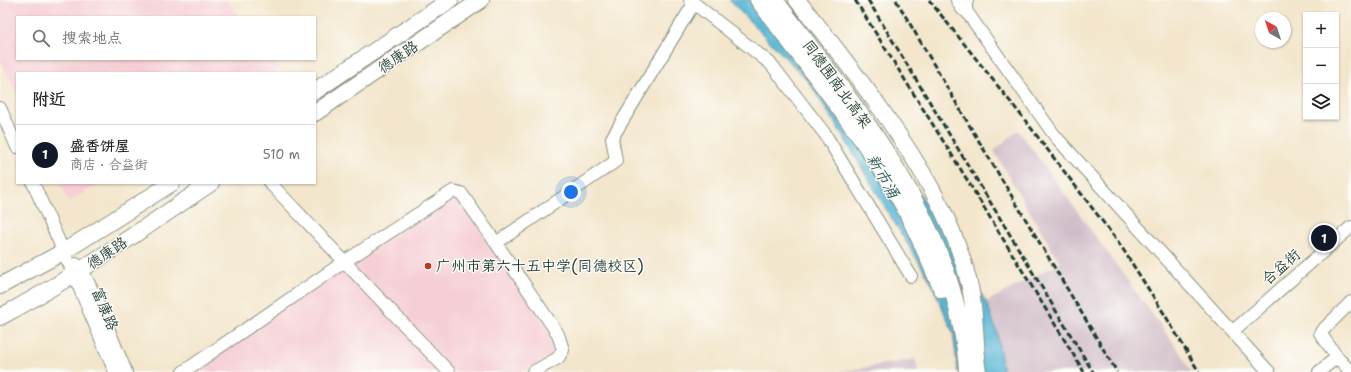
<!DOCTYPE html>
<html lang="zh">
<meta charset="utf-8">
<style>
body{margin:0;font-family:"Shantell Sans","LXGW WenKai TC",sans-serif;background:#f6f6f6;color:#202124}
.controls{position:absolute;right:12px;top:12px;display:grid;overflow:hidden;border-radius:0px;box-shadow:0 1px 3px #0004}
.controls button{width:36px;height:36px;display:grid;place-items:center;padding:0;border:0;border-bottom:1px solid #e0e0e0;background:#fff;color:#202124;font:20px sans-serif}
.compass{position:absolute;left:1255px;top:12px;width:36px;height:36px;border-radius:50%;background:#fff;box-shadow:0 1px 3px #0004;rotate:321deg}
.you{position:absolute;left:571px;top:192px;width:14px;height:14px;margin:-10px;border:3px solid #fff;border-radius:50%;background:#1a73e8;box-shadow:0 0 0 6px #1a73e833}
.badge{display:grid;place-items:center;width:26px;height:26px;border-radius:50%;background:#111827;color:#fff;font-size:13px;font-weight:700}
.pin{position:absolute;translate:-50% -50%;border:2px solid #fff;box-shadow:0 1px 4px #0006}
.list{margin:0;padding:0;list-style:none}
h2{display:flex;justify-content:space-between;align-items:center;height:52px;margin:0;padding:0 16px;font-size:17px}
h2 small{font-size:13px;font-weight:400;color:#757577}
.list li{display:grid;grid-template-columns:26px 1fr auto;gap:12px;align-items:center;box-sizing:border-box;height:60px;padding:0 16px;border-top:1px solid #e0e0e0}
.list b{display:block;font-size:15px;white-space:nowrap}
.list p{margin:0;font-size:13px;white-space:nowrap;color:#757577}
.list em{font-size:13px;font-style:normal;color:#757577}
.icon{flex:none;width:22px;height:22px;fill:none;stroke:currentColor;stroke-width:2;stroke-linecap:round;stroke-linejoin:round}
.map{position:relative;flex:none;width:1351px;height:372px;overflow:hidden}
.search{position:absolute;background:#fff;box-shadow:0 1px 3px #0004;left:16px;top:16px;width:300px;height:44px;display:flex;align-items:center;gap:10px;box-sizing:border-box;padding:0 14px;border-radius:0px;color:#757577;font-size:15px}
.panel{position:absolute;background:#fff;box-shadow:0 1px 3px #0004;left:16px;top:72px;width:300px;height:112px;border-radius:0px}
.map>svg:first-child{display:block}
.built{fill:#f6cfd6}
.industrial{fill:#d1bdc9}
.water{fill:#57b6d6;stroke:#3b7a85}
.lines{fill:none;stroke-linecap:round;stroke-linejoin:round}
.minor-casing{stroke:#899280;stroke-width:14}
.major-casing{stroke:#899280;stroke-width:18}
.minor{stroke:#fff;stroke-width:12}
.major{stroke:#fff;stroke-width:16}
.rail{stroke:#1f3d34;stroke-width:3;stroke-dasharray:6 3;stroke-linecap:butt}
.poi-dot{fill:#c8321e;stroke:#fdfcf7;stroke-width:1.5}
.labels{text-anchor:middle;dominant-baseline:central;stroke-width:3;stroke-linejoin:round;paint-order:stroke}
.street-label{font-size:15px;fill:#1f3d34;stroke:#fdfcf7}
.poi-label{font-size:15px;fill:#1f3d34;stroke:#fdfcf7;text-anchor:start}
.water-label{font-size:16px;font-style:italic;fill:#306165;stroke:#fdfcf7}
</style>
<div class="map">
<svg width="1351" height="372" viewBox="0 0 1351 372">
<rect width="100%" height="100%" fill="#fdfcf7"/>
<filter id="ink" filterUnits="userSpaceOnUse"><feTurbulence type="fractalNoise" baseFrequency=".025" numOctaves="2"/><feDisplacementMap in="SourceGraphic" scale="8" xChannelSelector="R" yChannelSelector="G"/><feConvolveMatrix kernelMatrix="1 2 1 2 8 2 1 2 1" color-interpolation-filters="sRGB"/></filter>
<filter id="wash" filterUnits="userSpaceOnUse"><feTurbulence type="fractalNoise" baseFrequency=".012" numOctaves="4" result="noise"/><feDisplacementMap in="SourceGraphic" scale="16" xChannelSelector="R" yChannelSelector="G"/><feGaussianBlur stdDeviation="0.9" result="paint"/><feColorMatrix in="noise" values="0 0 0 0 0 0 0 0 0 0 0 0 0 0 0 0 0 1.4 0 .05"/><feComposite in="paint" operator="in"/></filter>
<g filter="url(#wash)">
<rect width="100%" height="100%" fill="#f3e6cc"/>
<path class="built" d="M0 0H227L240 17H17V59H274L281 68 273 73H17V94L0 59Z
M60 183H99L69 202Z
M456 195 554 336 551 356 521 372H190Z"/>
<path class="industrial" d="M1018 130 1179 351 1191 372H1003L997 332 986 302 1060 263 994 151Z
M915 359 918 372H838Z"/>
<path class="water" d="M729 0H774L799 28 951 237 986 302 997 332 1003 372H958L953 333 932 284 886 209 840 131 807 80Z"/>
</g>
<g filter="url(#ink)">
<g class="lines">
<g class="minor-casing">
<path id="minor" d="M690 0 771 64 825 134 911 276
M967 1 964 8 1055 136 1269 372
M0 108 17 147
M33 183 74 275 115 372
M270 183 449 372
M496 243 558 334 563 350 558 358 533 372
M76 264 82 270 93 292 126 372
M1351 302 1320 333 1337 357 1351 372
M1233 331 1351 227
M183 372 344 262 453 191 461 193 496 243 616 161 612 138 694 3
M1319 372 1337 357"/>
</g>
<g class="major-casing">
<path id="major" d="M758 0C800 56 844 111 882 170 907 207 924 249 942 290
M775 0C845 93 924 186 955 300 961 324 966 348 967 372
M797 0C824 33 850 67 875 101 915 157 955 219 970 287 975 310 975 334 977 357
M959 0 964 8
M315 91 450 0
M315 113 481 0
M0 286 63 252 172 183
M0 317C74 278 142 229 211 183
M974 346 978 372"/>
</g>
<use href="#minor" class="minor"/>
<use href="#major" class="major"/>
<path class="rail" d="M855 0 955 160 1084 372
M868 0 1093 372
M896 0 968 123 1117 372
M929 0 1021 115 1119 243 1165 315 1199 372"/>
</g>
</g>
<circle class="poi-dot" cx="428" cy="266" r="4"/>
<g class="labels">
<g class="street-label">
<text transform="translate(398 57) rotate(-34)">德康路</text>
<text transform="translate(837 84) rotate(54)">同德围南北高架</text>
<text transform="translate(107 253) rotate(-34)">德康路</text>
<text transform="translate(1281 267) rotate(-41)">合益街</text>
<text transform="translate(105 309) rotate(67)">富康路</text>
</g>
<g class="poi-label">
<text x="436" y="266">广州市第六十五中学(同德校区)</text>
</g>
<g class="water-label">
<text transform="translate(883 176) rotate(60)">新市涌</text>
</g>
</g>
</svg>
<div class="controls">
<button>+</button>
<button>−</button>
<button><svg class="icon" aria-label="layers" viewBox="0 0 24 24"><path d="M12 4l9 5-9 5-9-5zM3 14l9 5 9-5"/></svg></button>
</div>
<svg class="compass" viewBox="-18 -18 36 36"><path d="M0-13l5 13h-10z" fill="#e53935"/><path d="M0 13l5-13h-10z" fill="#757577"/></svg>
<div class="you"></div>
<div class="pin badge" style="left:1324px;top:238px">1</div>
<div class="search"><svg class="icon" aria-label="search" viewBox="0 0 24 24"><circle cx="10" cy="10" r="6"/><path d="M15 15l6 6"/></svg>搜索地点</div>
<section class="panel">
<h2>附近<small></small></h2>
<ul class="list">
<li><span class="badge">1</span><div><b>盛香饼屋</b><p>商店 · 合益街</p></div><em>510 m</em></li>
</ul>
</section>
</div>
